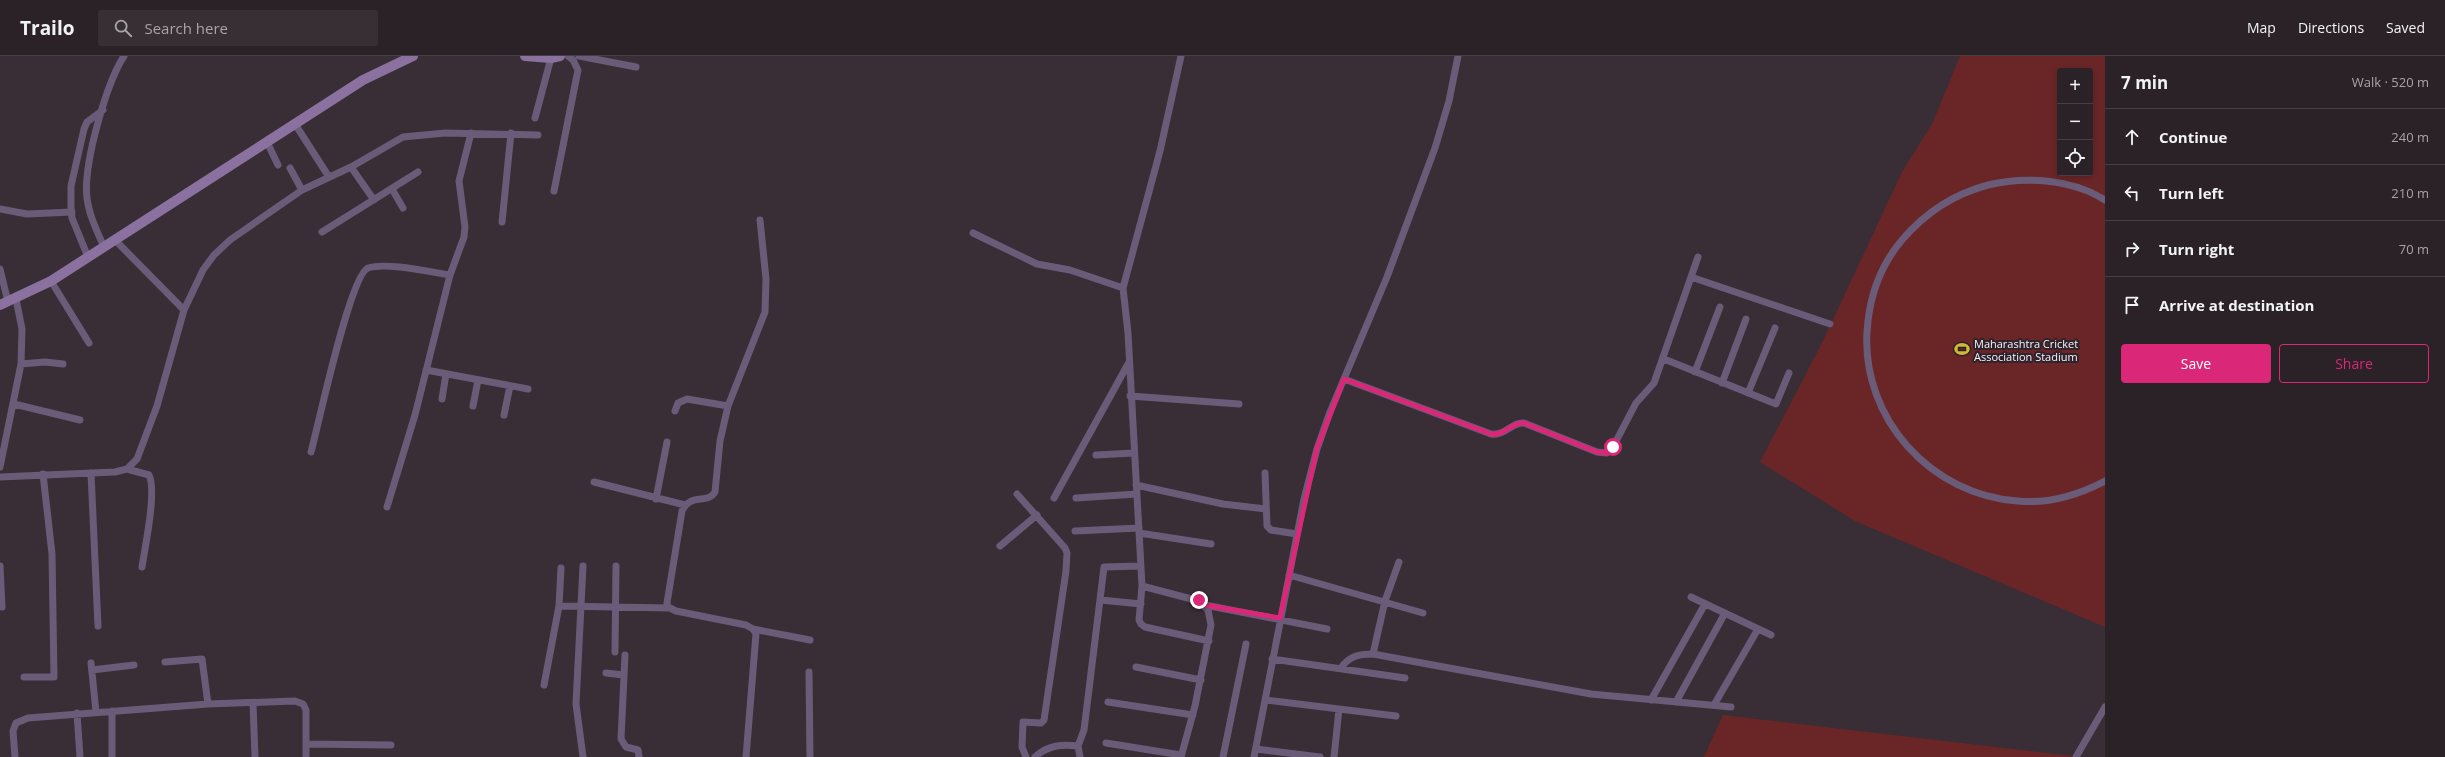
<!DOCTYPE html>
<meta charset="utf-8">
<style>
body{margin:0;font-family:"Open Sans",sans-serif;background:#372f34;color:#f1f3f6}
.controls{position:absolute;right:12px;top:12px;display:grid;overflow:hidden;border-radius:4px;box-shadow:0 2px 6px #0003}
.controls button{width:36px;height:36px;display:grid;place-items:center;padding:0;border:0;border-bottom:1px solid #473f45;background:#2b2228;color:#f1f3f6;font:20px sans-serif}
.stop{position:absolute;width:12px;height:12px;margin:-9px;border:3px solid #db2777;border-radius:50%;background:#fff}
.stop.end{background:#db2777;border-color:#fff;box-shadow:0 1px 4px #0008}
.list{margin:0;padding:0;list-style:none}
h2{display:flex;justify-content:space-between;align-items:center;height:52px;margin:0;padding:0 16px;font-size:17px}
h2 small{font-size:13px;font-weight:400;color:#a6a4a8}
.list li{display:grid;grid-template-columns:26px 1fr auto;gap:12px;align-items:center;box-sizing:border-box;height:56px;padding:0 16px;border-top:1px solid #473f45}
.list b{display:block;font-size:15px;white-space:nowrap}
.list em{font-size:13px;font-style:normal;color:#a6a4a8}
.actions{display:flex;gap:8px;padding:12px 16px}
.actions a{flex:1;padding:9px 0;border:1px solid #db2777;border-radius:4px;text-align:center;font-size:14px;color:#db2777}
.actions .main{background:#db2777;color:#fff}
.icon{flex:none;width:22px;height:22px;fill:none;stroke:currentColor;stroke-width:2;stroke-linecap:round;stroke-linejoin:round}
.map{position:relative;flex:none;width:2105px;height:701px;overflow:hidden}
header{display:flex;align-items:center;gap:24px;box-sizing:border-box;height:56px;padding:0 20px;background:#2b2228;border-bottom:1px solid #473f45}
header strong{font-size:19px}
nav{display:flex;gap:22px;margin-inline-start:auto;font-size:14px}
.search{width:280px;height:36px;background:#372f34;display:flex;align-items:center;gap:10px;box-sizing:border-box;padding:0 14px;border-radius:4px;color:#a6a4a8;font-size:15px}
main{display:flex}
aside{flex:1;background:#2b2228}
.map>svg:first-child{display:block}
.green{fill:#6a2626;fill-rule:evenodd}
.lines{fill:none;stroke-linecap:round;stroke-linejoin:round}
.street{stroke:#6a5b78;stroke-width:7}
.secondary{stroke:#8a719f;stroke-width:10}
.route{stroke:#db2777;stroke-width:5}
.labels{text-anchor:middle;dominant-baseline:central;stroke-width:4;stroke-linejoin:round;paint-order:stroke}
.poi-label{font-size:11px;fill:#faf2f8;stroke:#2e232c;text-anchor:start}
</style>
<header>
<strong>Trailo</strong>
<div class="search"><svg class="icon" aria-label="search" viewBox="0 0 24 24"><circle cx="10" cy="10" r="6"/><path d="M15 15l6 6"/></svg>Search here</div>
<nav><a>Map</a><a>Directions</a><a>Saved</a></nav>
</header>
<main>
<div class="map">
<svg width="2105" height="701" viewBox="0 0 2105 701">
<rect width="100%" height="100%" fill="#392d36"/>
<path class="green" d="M1960 0H2105V571L1855 465 1760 406 1823 285 1902 116 1933 66ZM2060 15H2090V117H2060Z
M1723 659 2080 701H1704Z"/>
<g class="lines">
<path class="street" d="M579 0 636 11
M1181 0 1160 95 1123 232 1128 277 1142 530 1139 564 1141 568 1145 571 1209 585
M535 62 551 2
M295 68 329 121
M267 86 278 109
M351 111 374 144
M290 112 302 134
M392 133 403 152
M554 135 578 14 573 4 568 0
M2105 144C2072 123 2025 120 1988 129 1954 138 1925 157 1902 184 1880 210 1869 242 1867 276 1862 363 1931 439 2018 445 2048 448 2078 439 2105 425
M0 153 27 158 72 156
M502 166 511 77
M322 176 418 116
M973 177 1037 208 1070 214 1123 232
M115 184 184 254
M104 191C97 175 89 159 87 142 83 109 106 28 124 0
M88 201 72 162 71 151V130L84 73 87 66 103 54
M0 213 8 246
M1691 221 1830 268
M51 225 89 287
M1664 303 1776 348 1789 317
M21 308 45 306 63 308
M426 314 528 333
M1695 316 1720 251
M1344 323 1491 378C1506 380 1511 366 1524 367L1597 396 1607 397 1613 391 1636 347 1654 327 1698 201
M1722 327 1746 263
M1748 337 1775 272
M1130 340 1239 348
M442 343 446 318
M14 348 80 364
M473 350 478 324
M675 355 678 347 687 343 728 350
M504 359 510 330
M311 396C318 371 350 219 368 212 386 206 430 216 450 219
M1096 399 1134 397
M0 411 21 308 22 273 16 243
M127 413 149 419C157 435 145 491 142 511
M91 417 98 570
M1265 417 1267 470 1271 474 1297 478
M0 421 115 416 127 413 137 403 157 350 184 254 203 214 214 199 230 184 302 134 351 111 403 81 445 77 538 79
M594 426 685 449
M1136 429 1223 448 1266 453
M1017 438 1065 492 1067 497 1066 515 1044 664 1041 667 1023 666 1022 691 1026 701
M1054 442 1128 308
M1076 442 1137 438
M656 443 667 386
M387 451 415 359 450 219 464 181 465 171 459 125 471 77
M1075 475 1139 472
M1139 477 1211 488
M1000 490 1037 459
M0 510 2 551
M583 510 576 648 583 701
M1289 519 1423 557
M1142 530 1199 545 1208 554 1211 569 1195 650 1181 701
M1691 541 1771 579
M1101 544 1141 548
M1205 549 1327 573
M559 550 561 512
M753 573 810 584
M615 596 616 510
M1373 598 1385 545 1399 506
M625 599 621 683 626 691 638 694 639 701
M1272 603 1405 622
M165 606 202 603 208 648
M91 607 96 656
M1136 611 1201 624
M1341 612C1349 600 1359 598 1373 598L1591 638 1731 651
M92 614 134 609
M809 616 810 701
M606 617 623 619
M24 621H54L52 498 43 418
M544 629 559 550 670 552
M1266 644 1396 660
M1651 644 1705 548
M1108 646 1193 659
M1676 646 1725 557
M253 647 255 701
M1714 649 1758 573
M77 657 80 701
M1106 687 1181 699
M306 688 391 689
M1078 690 1080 701
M1256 693 1320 701
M15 701 13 675 16 667 28 662 208 648 295 645 303 648 306 654V701
M112 701V655
M746 701 756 578 753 573 746 569 676 555 668 551 667 547 682 455C691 436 707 449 715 436L720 385 728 350 765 256 766 223 760 164
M1035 701C1048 689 1062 688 1078 690L1084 674 1104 511 1141 510
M1223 701 1246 588
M1254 701 1304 443 1317 393 1330 356 1387 221 1435 92 1449 45 1458 0
M1334 701 1339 653
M2076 701 2105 651"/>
<path class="secondary" d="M525 0 551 2 560 0
M0 249 51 225 363 24 413 0"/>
</g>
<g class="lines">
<path class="route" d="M1199 544 1205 549 1280 562 1317 392 1344 323 1491 378C1505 380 1511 366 1524 367L1597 396 1607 397 1613 391"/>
</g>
<defs>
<g id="stadium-bare" transform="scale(1.2)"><path d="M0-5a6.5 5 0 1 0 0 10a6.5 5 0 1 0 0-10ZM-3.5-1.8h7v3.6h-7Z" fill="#d0b736" stroke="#2e232c" stroke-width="2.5" paint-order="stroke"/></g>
</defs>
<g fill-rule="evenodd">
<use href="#stadium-bare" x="1962" y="293"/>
</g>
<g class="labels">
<g class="poi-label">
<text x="1974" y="287">Maharashtra Cricket<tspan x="1974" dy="13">Association Stadium</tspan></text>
</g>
</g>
</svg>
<div class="controls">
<button>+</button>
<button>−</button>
<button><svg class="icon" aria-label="locate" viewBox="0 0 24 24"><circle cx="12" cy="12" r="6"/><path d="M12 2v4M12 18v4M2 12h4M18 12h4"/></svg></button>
</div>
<div class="stop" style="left:1613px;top:391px"></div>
<div class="stop end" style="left:1199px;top:544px"></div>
</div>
<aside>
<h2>7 min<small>Walk · 520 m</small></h2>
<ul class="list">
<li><svg class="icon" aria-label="ahead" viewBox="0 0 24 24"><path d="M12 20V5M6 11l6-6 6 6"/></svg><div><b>Continue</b></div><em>240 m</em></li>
<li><svg class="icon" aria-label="left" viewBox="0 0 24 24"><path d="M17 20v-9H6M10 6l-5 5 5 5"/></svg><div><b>Turn left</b></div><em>210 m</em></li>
<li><svg class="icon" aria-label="right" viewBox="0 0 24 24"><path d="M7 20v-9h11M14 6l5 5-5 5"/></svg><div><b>Turn right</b></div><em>70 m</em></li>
<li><svg class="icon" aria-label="arrive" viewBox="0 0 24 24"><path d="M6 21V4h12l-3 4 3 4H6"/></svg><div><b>Arrive at destination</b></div></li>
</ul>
<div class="actions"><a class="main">Save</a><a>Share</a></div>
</aside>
</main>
